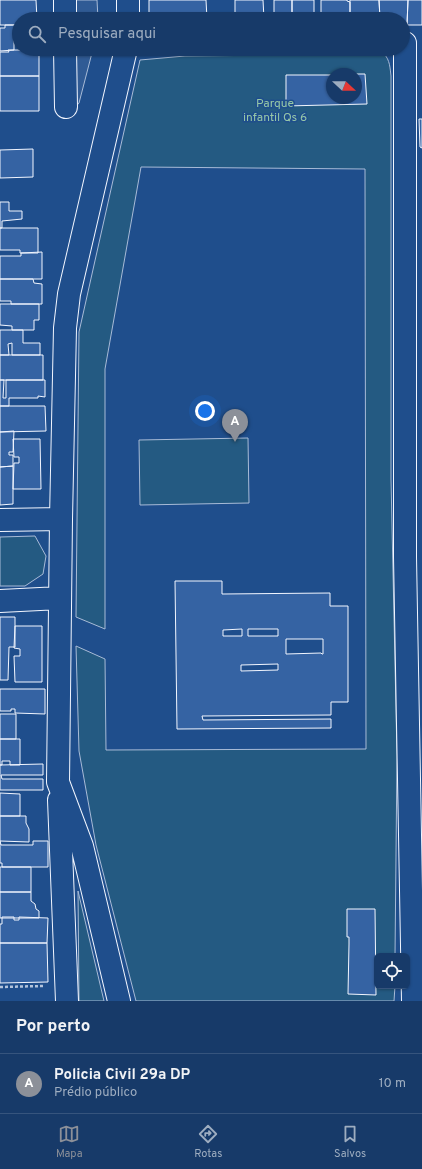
<!DOCTYPE html>
<html lang="pt">
<meta charset="utf-8">
<style>
body{margin:0;font-family:Overpass,sans-serif;background:#20416f;color:#f1f3f6}
.controls{position:absolute;right:12px;bottom:12px;display:grid;overflow:hidden;border-radius:6px;box-shadow:0 1px 3px #0004}
.controls button{width:36px;height:36px;display:grid;place-items:center;padding:0;border:0;border-bottom:1px solid #36547d;background:#173a69;color:#f1f3f6;font:20px sans-serif}
.compass{position:absolute;left:326px;top:68px;width:36px;height:36px;border-radius:50%;background:#173a69;box-shadow:0 1px 3px #0004;rotate:112deg}
.you{position:absolute;left:205px;top:411px;width:14px;height:14px;margin:-10px;border:3px solid #fff;border-radius:50%;background:#1a73e8;box-shadow:0 0 0 6px #1a73e833}
.badge{display:grid;place-items:center;width:26px;height:26px;border-radius:50%;background:#8c9099;color:#fff;font-size:13px;font-weight:700}
.pin{position:absolute;translate:-50% -33px;filter:drop-shadow(0 1px 2px #0008)}
.pin::after{content:'';position:absolute;top:21px;width:14px;height:12px;background:inherit;clip-path:polygon(0 0,100% 0,50% 100%)}
.list{margin:0;padding:0;list-style:none}
h2{display:flex;justify-content:space-between;align-items:center;height:52px;margin:0;padding:0 16px;font-size:17px}
h2 small{font-size:13px;font-weight:400;color:#9eadc0}
.list li{display:grid;grid-template-columns:26px 1fr auto;gap:12px;align-items:center;box-sizing:border-box;height:60px;padding:0 16px;border-top:1px solid #36547d}
.list b{display:block;font-size:15px;white-space:nowrap}
.list p{margin:0;font-size:13px;white-space:nowrap;color:#9eadc0}
.list em{font-size:13px;font-style:normal;color:#9eadc0}
.icon{flex:none;width:22px;height:22px;fill:none;stroke:currentColor;stroke-width:2;stroke-linecap:round;stroke-linejoin:round}
.map{position:relative;flex:none;width:422px;height:1001px;overflow:hidden}
.search{position:absolute;background:#173a69;box-shadow:0 1px 3px #0004;left:12px;right:12px;top:12px;height:44px;display:flex;align-items:center;gap:10px;box-sizing:border-box;padding:0 14px;border-radius:22px;color:#9eadc0;font-size:15px}
.sheet{height:112px;background:#173a69}
nav{display:flex;justify-content:space-around;align-items:center;box-sizing:border-box;height:56px;border-top:1px solid #36547d;background:#173a69;font-size:11px;color:#9eadc0}
nav a{display:grid;justify-items:center;gap:2px}
nav .on{color:#8c9099}
.map>svg:first-child{display:block}
.green{fill:#245a82;stroke:#a8bbd7;fill-rule:evenodd}
.parking{fill:#305b95;stroke:#a8bbd7}
.building{fill:#3563a3;stroke:#f2f6ff;fill-rule:evenodd}
.lines{fill:none;stroke-linecap:round;stroke-linejoin:round}
.minor-casing{stroke:#f2f6ff;stroke-width:24}
.path{stroke:#b3c4dc;stroke-width:2.5;stroke-dasharray:3 2;stroke-linecap:butt}
.minor{stroke:#1f4e8c;stroke-width:22}
.labels{text-anchor:middle;dominant-baseline:central;stroke-width:3;stroke-linejoin:round;paint-order:stroke}
.park-label{font-size:12px;fill:#97c8a6;stroke:#1f4e8c}
</style>
<div class="map">
<svg width="422" height="1001" viewBox="0 0 422 1001">
<rect width="100%" height="100%" fill="#1f4e8c"/>
<path class="green" d="M384 54C390 60 390 68 391 76V479L397 756 395 956H377V986H395L394 1001H136L96 845 79 751 76 646 105 659 106 750 366 749 365 169 141 167 105 369V629L76 617 79 332 140 60 185 56ZM332 74H356V98H332Z
M248 438 249 503 140 505 139 440Z
M35 536 46 556 43 574 25 586H0V537Z
M78 891 104 1001H79Z"/>
<path class="parking" d="M60 0H97L98 19H60Z
M60 49H93L79 103 71 112Z"/>
<path class="building" d="M0 0H36L37 19H19V25H0Z
M149 0H206L207 19H149Z
M235 0H263L264 19H235Z
M274 0H292V13H274Z
M292 0H314V19H292Z
M321 0H347V1L350 2V19H321Z
M350 0H379L380 19H350Z
M379 0H408L407 25H403V19H380Z
M408 0H422V25H407Z
M5 25H19V37H14V50L0 51V28H5Z
M8 50H39V76H0V52H9Z
M356 74H365L367 104 286 106V75H332V98H356Z
M0 76H39V111H0Z
M419 119H422V148L420 147Z
M33 149V177L0 178V150Z
M0 202H9V211H22V219L2 221V228H0Z
M0 228H38V253H20V250H0Z
M42 252V279H0V256H21V253Z
M0 279H33L34 283 42 284V304H11V301H0Z
M0 304H39V320H34V330H12V326L0 325Z
M0 330H23V343H40V355H12V343L8 344 9 355H0Z
M0 355H43V380H0Z
M0 380H4L3 398H6V380H45V397L38 396V398H9V406H0Z
M0 406H45L46 431 0 432Z
M14 431 13 452H9V455H13V466L0 467V432Z
M13 439H40L41 489H13L14 463H19V457H14Z
M13 466V504L0 505V467Z
M175 581H222V594L330 593V606H348V702H331V715L202 716 203 720 331 719V728L177 729ZM242 629V636H223V630ZM248 629H278V636H248ZM286 639H323V654H322L321 653 286 654ZM278 664V670L241 671V665Z
M0 617H15V647H9L8 680H0Z
M15 626H42V682H15L14 656H20V649L14 648Z
M0 689H45V714L15 713V709H11V711H0Z
M0 714H16V739H0Z
M0 739H20V765H10V761H2V765H0Z
M43 764V775H1L2 779H43V790H0V765Z
M0 793 20 794V816H0Z
M0 816H26V823L29 829V842L0 841Z
M0 841 1 845H33V841H48V867H2V863H0Z
M0 867H31V892H0Z
M0 892H31V901L35 904 36 909 39 911V918H0Z
M347 909H375L376 995 348 994 349 944V937H347Z
M2 917H14V920H19V917L48 918 47 943H0V924H2Z
M0 943H47L48 982 0 983Z"/>
<g class="lines">
<g class="minor-casing">
<path id="minor" d="M65 0V19
M128 0V19
M405 43V557L413 1001
M65 49 66 107
M0 520 61 519
M0 601 60 598
M59 800 67 1001
M119 1001 82 846 58 782 61 519 65 328 69 294 126 49"/>
</g>
<path class="path" d="M0 987 44 986"/>
<use href="#minor" class="minor"/>
</g>
<g class="labels">
<g class="park-label">
<text x="275" y="104">Parque<tspan x="275" dy="14">infantil Qs 6</tspan></text>
</g>
</g>
</svg>
<div class="controls">
<button><svg class="icon" aria-label="locate" viewBox="0 0 24 24"><circle cx="12" cy="12" r="6"/><path d="M12 2v4M12 18v4M2 12h4M18 12h4"/></svg></button>
</div>
<svg class="compass" viewBox="-18 -18 36 36"><path d="M0-13l5 13h-10z" fill="#e53935"/><path d="M0 13l5-13h-10z" fill="#9eadc0"/></svg>
<div class="you"></div>
<div class="pin badge" style="left:235px;top:442px">A</div>
<div class="search"><svg class="icon" aria-label="search" viewBox="0 0 24 24"><circle cx="10" cy="10" r="6"/><path d="M15 15l6 6"/></svg>Pesquisar aqui</div>
</div>
<section class="sheet">
<h2>Por perto<small></small></h2>
<ul class="list">
<li><span class="badge">A</span><div><b>Policia Civil 29a DP</b><p>Prédio público</p></div><em>10 m</em></li>
</ul>
</section>
<nav>
<a class="on"><svg class="icon" aria-label="map" viewBox="0 0 24 24"><path d="M3 6l6-2 6 2 6-2v14l-6 2-6-2-6 2zM9 4v14M15 6v14"/></svg>Mapa</a>
<a><svg class="icon" aria-label="directions" viewBox="0 0 24 24"><path d="M12 3l9 9-9 9-9-9zM9 14v-3h6M13 9l2 2-2 2"/></svg>Rotas</a>
<a><svg class="icon" aria-label="saved" viewBox="0 0 24 24"><path d="M7 4h10v16l-5-4-5 4z"/></svg>Salvos</a>
</nav>
